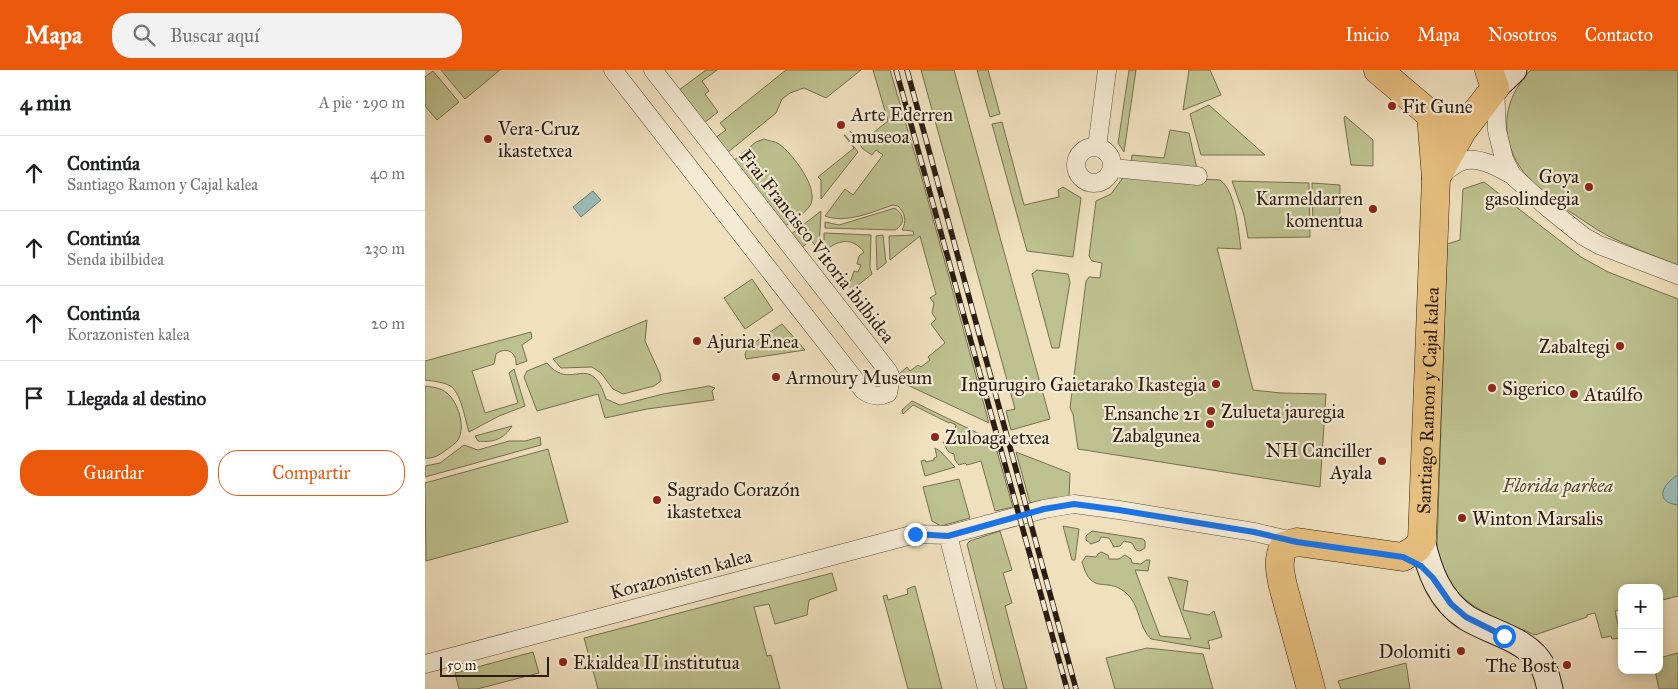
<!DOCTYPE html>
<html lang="es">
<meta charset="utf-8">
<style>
body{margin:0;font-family:"IM FELL Great Primer",serif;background:#f2f2f2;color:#202124}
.controls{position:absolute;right:15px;bottom:15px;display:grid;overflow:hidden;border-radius:10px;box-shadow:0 2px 12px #0003}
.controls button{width:45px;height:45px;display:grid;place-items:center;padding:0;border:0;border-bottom:1px solid #e0e0e0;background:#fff;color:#202124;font:25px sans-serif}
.scale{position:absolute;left:15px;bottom:12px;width:109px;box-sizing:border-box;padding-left:5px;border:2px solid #2b1d12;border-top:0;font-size:14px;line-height:18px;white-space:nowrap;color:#2b1d12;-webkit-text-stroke:4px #f5ebd5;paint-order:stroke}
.stop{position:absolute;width:15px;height:15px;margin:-11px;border:4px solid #1a73e8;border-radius:50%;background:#fff}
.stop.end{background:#1a73e8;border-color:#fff;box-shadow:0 1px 5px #0008}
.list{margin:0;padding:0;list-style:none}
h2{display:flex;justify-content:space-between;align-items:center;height:65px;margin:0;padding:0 20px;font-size:21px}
h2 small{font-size:16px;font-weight:400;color:#757577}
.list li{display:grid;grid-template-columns:32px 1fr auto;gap:15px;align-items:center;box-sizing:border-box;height:75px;padding:0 20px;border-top:1px solid #e0e0e0}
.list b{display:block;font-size:19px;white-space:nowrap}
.list p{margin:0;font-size:16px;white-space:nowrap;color:#757577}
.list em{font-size:16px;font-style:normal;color:#757577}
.actions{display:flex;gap:10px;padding:15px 20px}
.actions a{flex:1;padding:11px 0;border:1px solid #ea580c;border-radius:20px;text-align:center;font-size:18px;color:#ea580c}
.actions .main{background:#ea580c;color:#fff}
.icon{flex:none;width:28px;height:28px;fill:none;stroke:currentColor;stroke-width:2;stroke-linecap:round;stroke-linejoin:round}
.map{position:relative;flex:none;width:1253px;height:619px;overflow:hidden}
header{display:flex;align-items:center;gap:30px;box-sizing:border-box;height:70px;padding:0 25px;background:#ea580c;color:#fff}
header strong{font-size:24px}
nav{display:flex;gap:28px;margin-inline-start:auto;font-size:18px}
.search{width:350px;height:45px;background:#f2f2f2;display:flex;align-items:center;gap:12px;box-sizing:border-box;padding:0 18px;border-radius:20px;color:#757577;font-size:19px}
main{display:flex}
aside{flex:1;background:#fff}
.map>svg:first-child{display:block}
.green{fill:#bdc18f;stroke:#746f50}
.water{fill:#9bbcb6;stroke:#6e7c74}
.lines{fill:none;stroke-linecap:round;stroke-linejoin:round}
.minor-casing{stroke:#5c4e3d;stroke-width:19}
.secondary-casing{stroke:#2b1d12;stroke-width:27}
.primary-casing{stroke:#2b1d12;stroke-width:29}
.minor{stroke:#f5ebd5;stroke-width:18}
.secondary{stroke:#f5ebd5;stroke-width:25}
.primary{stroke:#e8c07f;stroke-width:28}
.rail-casing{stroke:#2b1d12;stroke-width:5.5}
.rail{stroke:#f5ebd5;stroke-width:4;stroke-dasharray:11;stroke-linecap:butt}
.route{stroke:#1a73e8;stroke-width:6}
.poi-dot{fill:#8f2418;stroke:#f5ebd5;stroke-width:2}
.labels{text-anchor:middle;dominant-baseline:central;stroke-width:4.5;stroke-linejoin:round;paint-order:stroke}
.poi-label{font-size:19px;fill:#2b1d12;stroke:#f5ebd5;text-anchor:start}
.street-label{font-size:19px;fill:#2b1d12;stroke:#f5ebd5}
.park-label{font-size:19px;font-style:italic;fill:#574e38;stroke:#f5ebd5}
</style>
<header>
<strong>Mapa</strong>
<div class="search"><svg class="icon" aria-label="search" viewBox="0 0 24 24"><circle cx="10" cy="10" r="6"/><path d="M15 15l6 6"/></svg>Buscar aquí</div>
<nav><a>Inicio</a><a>Mapa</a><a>Nosotros</a><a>Contacto</a></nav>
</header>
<main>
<aside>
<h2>4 min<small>A pie · 290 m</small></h2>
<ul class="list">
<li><svg class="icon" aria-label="ahead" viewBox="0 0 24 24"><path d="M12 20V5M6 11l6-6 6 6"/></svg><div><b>Continúa</b><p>Santiago Ramon y Cajal kalea</p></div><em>40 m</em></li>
<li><svg class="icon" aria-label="ahead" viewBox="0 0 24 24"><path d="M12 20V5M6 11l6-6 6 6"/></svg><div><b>Continúa</b><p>Senda ibilbidea</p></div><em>230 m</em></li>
<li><svg class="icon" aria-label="ahead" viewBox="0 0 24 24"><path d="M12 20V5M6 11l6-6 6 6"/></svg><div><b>Continúa</b><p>Korazonisten kalea</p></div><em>20 m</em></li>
<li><svg class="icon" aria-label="arrive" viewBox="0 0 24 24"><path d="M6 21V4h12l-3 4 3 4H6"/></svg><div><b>Llegada al destino</b></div></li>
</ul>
<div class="actions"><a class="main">Guardar</a><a>Compartir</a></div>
</aside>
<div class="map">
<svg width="1253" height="619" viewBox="0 0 1253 619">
<rect width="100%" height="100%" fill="#f0e0be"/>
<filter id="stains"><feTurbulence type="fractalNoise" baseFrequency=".004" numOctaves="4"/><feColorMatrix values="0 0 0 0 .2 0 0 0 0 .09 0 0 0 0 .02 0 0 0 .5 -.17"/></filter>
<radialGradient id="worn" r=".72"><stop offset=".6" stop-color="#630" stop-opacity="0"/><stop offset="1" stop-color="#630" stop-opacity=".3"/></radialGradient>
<path class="green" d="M16 0H75L40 29Z
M281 0H292L277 11 284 21 280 24 293 42 279 53 254 20Z
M361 0H436L401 28 379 18 365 23 357 29 351 43 302 83 290 68 301 60 295 53Z
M448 0H465L496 105 564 353 478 313 477 308 474 304 482 297 485 301 493 295 496 297 505 290 503 287 520 273 506 254 511 249 507 243 509 233 505 228 511 224 495 166 465 190 464 166 489 165 488 161 477 160C482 151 480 143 473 136L468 135C447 142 421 154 400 146L420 119 428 125 458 85 451 80 447 85 438 79 425 61 435 73 463 51Z
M496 0H529L625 349 586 360 581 341 590 339Z
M552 0H563L575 44 565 47Z
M704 0H711L699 82 693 73Z
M764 0H785L796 25 758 40Z
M1106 0H1253V195C1234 188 1215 181 1196 172 1179 165 1165 155 1150 145 1136 136 1122 127 1110 115 1075 81 1071 36 1106 0Z
M8 1 34 32 12 50 0 36V7Z
M784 35 840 85H776L765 44Z
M920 46 948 70V96L926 95 919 48Z
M577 52 599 135 634 127 633 120 638 117 656 128 648 187 602 181 567 54Z
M745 60 764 63 772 99 706 92 707 85 739 88Z
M419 65H420L433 82 396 129V110L393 107 429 78Z
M339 69C343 71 350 71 354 74 367 83 397 121 384 137 378 145 367 151 359 157L308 91 331 72Z
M700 105 795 110C811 121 813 160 816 179L792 178 828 320 856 323 901 324 895 417 653 379 648 344 645 338 661 211 664 207 675 208 677 193 667 191 664 186 671 131 686 124Z
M807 111 884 113 885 167 823 168 819 145Z
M1059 112 1156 187 1183 202 1253 229V526L1234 531V518H1197V540L1190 541 1196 568 1187 569 1186 566 1177 568 1170 543 1162 545V547L1110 565C1079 551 1042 540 1022 510 1016 501 1014 488 1012 477L1022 174 1035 170 1038 119Z
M887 113 915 115V159L888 158Z
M470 138C479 145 481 154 470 160L400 158V152L414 155Z
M396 141 394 178 393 179 386 170 376 178 365 165Z
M399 163 446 165 445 198 447 204 427 220 422 213 426 210 429 201 433 202 436 195 432 194 434 186 439 182C428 168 416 169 402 179L399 178Z
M458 165 461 193 452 200 451 166Z
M612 200 643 204 645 212 634 278H627L607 204Z
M327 209 348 240 320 259 299 228Z
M222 250 220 271 235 304 236 311 229 316 198 324 188 319 176 303 167 297 136 298 128 289Z
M357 254 380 280 321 289 320 284 323 277Z
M106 262 107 268 97 275 102 291 91 295C92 282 81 276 71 284L69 294 47 301 60 343 93 333 84 303 89 299 100 336 74 346 44 362C40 349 37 327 27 317 20 312 8 311 0 310V291Z
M122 293C141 316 155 296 169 307 176 313 178 321 181 329L195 335 238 324 284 316 290 318 287 321 289 330 222 339 180 348 173 324 112 341 99 307 102 301Z
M0 316C8 317 16 318 22 323 33 332 41 357 33 370 30 374 25 377 21 380 15 385 8 389 0 388Z
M487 331 569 371 588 437 570 441 556 391 542 395 540 393 534 395 530 390 529 384C521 382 522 378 518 372L523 374 525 371 528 372 531 364 529 363 531 355 525 352 524 353 488 335 478 344 477 340Z
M87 356C79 369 68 373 53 371L50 366Z
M115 367 116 375 0 407V396L15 393 39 375 53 380 84 371H100Z
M510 378 515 381 530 397 500 406 496 391 500 390 501 392 509 390V388L512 387Z
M123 379 143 452 1 491 0 413Z
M591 382 645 403 644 428H628L605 433Z
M534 409 545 448 516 456 507 451 498 417Z
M638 456 654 459 650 490H647Z
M575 461 587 500 578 503 587 533 580 536 602 619H579L542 474 545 471Z
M667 461 718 469 720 471V478L715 481 711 480 707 473 699 471 695 476 689 477 684 468 676 467 674 471 666 474 661 470V466Z
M676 482 683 485 684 489H694L700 485 706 489 707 493 716 494 721 490H725L723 501 710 500 735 566 766 569 743 507 763 511 758 540 784 545 789 541 797 567 783 571 785 579 726 569C713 557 715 533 700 522 680 506 667 527 657 492L661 486 671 487 673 484Z
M407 503 412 520 384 530 382 545 350 554 344 534 329 537 342 586 346 585 355 619H173L159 568Z
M490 516 517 619H483L458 526 462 525 463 530 483 524 482 519Z
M722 578 778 584 788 619H690L681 588Z
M108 582 114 603 52 619H34L30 603Z
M1253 583V619H1234L1230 600H1234V588Z
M981 593 985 619H916L913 611Z"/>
<path class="water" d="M168 121 176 130 156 147 148 137Z
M1253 405V435C1228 432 1238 413 1253 405Z"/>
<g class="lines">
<g class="minor-casing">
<path id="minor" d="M188 0 438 320C446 326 453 328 463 323L466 308 463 301 228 0
M1070 18 1072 60 1079 89 1087 105 1123 138 1158 166 1174 175 1253 205
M672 77 682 0
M651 95a18 18 0 1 1 36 0a18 18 0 1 1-36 0Z
M687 98 773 106
M1015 105C1022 101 1030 93 1038 91 1054 86 1074 98 1087 105
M523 465 562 619
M0 594 490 464 523 465 619 439 649 434 694 440 829 462 872 472"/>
</g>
<g class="secondary-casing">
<path id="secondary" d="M1070 18 1089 0
M997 470C1004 500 1014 530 1042 548 1066 563 1104 569 1118 597 1122 604 1123 612 1125 619"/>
</g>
<g class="primary-casing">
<g id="primary">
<path d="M953 0 1006 45 1031 52 1046 49"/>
<path d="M1006 45 1011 108"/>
<path id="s1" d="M886 619 858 516C855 502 852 490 859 476L872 472 978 487 992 478 997 470 1011 108 1037 61 1070 18 1064 0"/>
</g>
</g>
<use href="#minor" class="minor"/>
<use href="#secondary" class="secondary"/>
<use href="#primary" class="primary"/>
<g class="rail-casing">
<path id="rail" d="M471 0 642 619
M482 0 651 619"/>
</g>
<use href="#rail" class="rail"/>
</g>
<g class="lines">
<path class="route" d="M490 464 523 466 619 439 649 434 694 440 829 462 872 472 978 487 996 496 1008 508 1026 534 1041 547 1079 566"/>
</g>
<g class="poi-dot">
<circle cx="967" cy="36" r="5"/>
<circle cx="416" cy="55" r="5"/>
<circle cx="63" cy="69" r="5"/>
<circle cx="1164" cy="117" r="5"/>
<circle cx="948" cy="139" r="5"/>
<circle cx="272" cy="271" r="5"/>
<circle cx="1195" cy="276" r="5"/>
<circle cx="351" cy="307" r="5"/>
<circle cx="791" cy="314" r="5"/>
<circle cx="1067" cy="318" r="5"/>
<circle cx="1149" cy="324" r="5"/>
<circle cx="786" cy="341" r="5"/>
<circle cx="785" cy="354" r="5"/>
<circle cx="510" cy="367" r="5"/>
<circle cx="957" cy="391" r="5"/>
<circle cx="232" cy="430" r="5"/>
<circle cx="1037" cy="448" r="5"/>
<circle cx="1036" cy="581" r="5"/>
<circle cx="138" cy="592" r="5"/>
<circle cx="1142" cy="595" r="5"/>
</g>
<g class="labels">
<g class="poi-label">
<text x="977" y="36">Fit Gune</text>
<text x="426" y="44">Arte Ederren<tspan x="426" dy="22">museoa</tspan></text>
<text x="73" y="58">Vera-Cruz<tspan x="73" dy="22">ikastetxea</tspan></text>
<text x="1154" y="106" text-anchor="end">Goya<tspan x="1154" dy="22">gasolindegia</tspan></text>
<text x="938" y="128" text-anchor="end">Karmeldarren<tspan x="938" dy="22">komentua</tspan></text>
<text x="282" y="271">Ajuria Enea</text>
<text x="1185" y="276" text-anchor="end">Zabaltegi</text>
<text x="361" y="307">Armoury Museum</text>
<text x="781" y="314" text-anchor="end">Ingurugiro Gaietarako Ikastegia</text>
<text x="1077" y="318">Sigerico</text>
<text x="1159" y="324">Ataúlfo</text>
<text x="796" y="341">Zulueta jauregia</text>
<text x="775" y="343" text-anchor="end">Ensanche 21<tspan x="775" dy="22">Zabalgunea</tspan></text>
<text x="520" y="367">Zuloaga etxea</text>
<text x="947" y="380" text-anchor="end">NH Canciller<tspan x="947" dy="22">Ayala</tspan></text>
<text x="242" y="419">Sagrado Corazón<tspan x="242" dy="22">ikastetxea</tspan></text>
<text x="1047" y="448">Winton Marsalis</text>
<text x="1026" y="581" text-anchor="end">Dolomiti</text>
<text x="148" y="592">Ekialdea II institutua</text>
<text x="1132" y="595" text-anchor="end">The Bost</text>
</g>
<g class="street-label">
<text transform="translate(392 176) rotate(52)">Frai Francisco Vitoria ibilbidea</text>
<text stroke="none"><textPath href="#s1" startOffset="434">Santiago Ramon y Cajal kalea</textPath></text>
<text transform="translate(256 504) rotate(-15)">Korazonisten kalea</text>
</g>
<g class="park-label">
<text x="1133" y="415">Florida parkea</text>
</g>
</g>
<rect width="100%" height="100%" filter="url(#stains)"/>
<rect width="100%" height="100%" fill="url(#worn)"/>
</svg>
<div class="controls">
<button>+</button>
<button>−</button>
</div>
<div class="scale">50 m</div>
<div class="stop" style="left:1079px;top:566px"></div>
<div class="stop end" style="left:490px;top:464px"></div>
</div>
</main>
